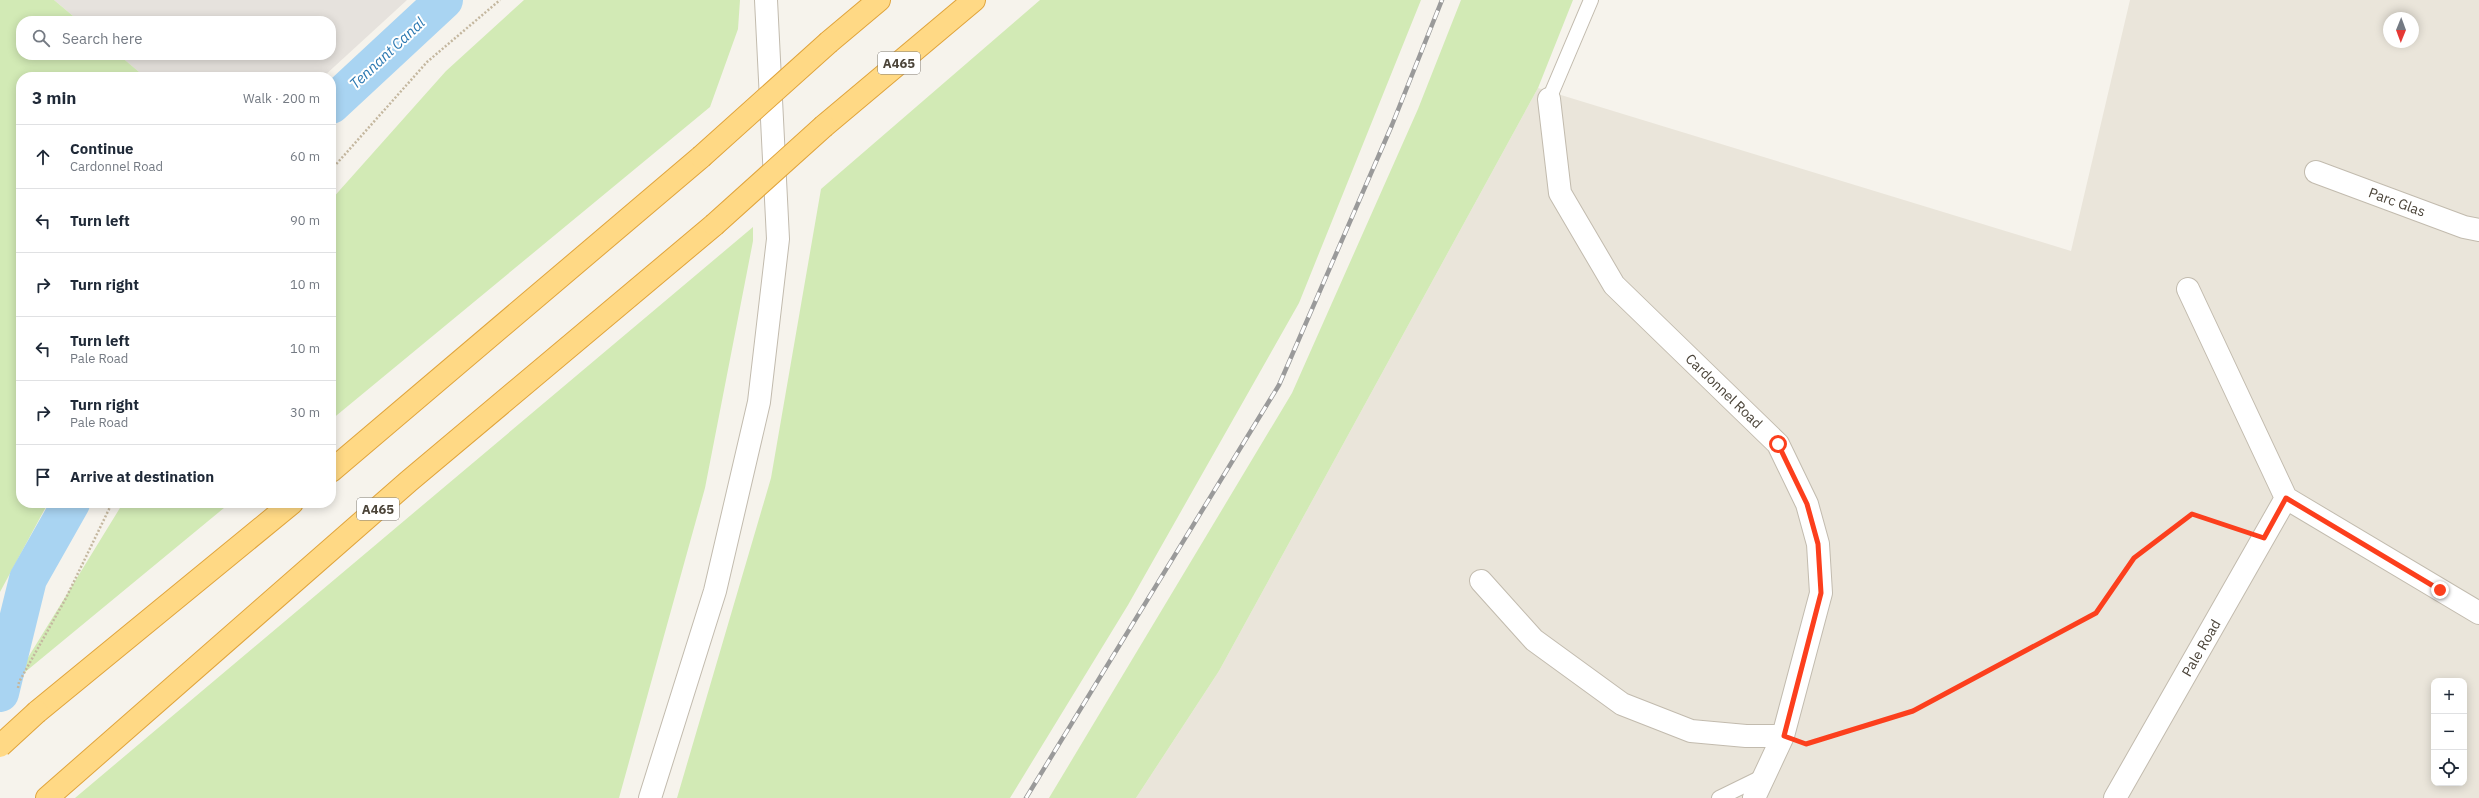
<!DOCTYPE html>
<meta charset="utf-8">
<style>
body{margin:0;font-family:"IBM Plex Sans",sans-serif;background:#f6f6f7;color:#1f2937}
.controls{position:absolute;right:12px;bottom:12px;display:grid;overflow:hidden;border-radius:8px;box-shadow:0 2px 10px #0003}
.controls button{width:36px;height:36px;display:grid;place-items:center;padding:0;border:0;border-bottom:1px solid #e0e1e3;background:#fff;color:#1f2937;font:20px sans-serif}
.compass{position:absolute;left:2383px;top:12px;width:36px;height:36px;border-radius:50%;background:#fff;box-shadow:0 2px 10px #0003;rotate:181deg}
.stop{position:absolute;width:12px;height:12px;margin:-9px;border:3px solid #fc3f1d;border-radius:50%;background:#fff}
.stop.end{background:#fc3f1d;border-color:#fff;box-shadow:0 1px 4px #0008}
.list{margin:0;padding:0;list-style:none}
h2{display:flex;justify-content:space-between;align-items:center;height:52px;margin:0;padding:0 16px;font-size:17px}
h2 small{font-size:13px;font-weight:400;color:#747a83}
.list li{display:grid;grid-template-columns:26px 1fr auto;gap:12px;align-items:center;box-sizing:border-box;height:64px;padding:0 16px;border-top:1px solid #e0e1e3}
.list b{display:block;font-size:15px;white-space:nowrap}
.list p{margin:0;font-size:13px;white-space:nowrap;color:#747a83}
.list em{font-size:13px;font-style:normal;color:#747a83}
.icon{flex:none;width:22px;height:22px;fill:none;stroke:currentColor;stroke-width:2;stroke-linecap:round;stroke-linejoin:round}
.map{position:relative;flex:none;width:2479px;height:798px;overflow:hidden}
.search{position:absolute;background:#fff;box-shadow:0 2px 10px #0003;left:16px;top:16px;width:320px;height:44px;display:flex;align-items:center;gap:10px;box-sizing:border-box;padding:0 14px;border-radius:16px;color:#747a83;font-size:15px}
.panel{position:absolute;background:#fff;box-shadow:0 2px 10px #0003;left:16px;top:72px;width:320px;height:436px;border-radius:16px}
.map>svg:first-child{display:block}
.residential{fill:#eae5da;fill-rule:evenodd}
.industrial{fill:#e6e2dd}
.green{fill:#d2eab5}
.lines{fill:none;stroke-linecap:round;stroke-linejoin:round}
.canal{stroke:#a9d4f2;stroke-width:38}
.service-casing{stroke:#c2bbae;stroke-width:16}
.minor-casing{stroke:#c2bbae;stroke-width:24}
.trunk-casing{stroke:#e0a43c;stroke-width:24}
.path{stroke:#c4b79f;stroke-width:2.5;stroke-dasharray:2 2;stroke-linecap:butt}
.service{stroke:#fff;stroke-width:14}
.minor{stroke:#fff;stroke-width:22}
.trunk{stroke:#ffd985;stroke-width:22}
.rail-casing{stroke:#9a9a9a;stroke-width:4.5}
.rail{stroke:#fff;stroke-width:3;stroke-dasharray:9;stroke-linecap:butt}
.trunk-bridge-casing{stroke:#e0a43c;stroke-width:24;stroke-linecap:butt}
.trunk-bridge{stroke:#ffd985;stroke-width:22}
.route{stroke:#fc3f1d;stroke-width:5}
.labels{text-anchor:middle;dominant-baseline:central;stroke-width:4;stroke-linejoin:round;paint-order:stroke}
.shield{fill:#fff;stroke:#817c74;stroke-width:1}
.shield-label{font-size:13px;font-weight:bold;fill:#4b4439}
.street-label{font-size:14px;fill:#4b4439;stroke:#fff}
.water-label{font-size:15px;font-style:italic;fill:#2e7ab2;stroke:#fff}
</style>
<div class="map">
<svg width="2479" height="798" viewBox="0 0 2479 798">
<rect width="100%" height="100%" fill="#f6f3ec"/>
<path class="residential" d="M2130 0H2479V798H1136L1219 671 1538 88 2071 251ZM2389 18H2413V42H2389ZM2434 681H2464V783H2434Z"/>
<path class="industrial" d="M54 0H407L323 77H145L119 55H331V21H79Z"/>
<path class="green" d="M0 0H54L79 21H21V55H119L145 77H21V503H48L0 592Z
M524 0H740L738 29 710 107 331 420V200L446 71Z
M1040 0H1421L1299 303 1128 605 1010 798H677L771 478 821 189Z
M1461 0H1573L1538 88 1219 671 1136 798H1049L1292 393 1418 109Z
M753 227V241L705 488 619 798H75Z
M123 503H230L13 682Z"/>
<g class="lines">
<path class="canal" d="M331 105 444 0
M0 693 28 579 71 503"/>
<g class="service-casing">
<path id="service" d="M1549 99 1591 0
M1719 798 1766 775"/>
</g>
<g class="minor-casing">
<path id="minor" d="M1549 99 1560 193 1614 285 1778 444 1807 504 1818 544 1821 593 1783 736 1754 798
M2316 172 2464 227 2479 230
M2188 289 2286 498
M1481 581 1534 640 1622 704 1691 731 1746 736H1783
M650 798 715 591 759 402 778 239 766 0
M2115 798 2286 498 2479 613"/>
</g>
<g class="trunk-casing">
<path id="trunk" d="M829 42 879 0
M824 126 974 0
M331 471 701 157
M37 712 292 503
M47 798 409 481 714 225"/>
</g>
<path class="path" d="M331 170 427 62 500 0
M18 688 19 682 66 598 112 503
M1813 742 1913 711 2096 613 2134 558 2192 514 2235 528"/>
<use href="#service" class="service"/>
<use href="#minor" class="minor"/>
<use href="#trunk" class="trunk"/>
<g class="rail-casing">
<path id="rail" d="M1026 798 1279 385 1392 125 1442 0"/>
</g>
<use href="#rail" class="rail"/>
<g class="trunk-bridge-casing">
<path id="trunk-bridge" d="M701 157 829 42
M714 225 824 126
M0 746 37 712"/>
</g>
<use href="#trunk-bridge" class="trunk-bridge"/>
</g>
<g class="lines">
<path class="route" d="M1778 444 1807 504 1818 544 1821 593 1784 736 1806 744 1913 711 2096 613 2134 558 2192 514 2264 538 2286 498 2440 590"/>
</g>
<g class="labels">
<g class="shield">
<rect x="878" y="52" width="42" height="22" rx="3"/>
<rect x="357" y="498" width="42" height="22" rx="3"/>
</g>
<g class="shield-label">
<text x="899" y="63">A465</text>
<text x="378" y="509">A465</text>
</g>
<g class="street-label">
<text transform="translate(2397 202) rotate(20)">Parc Glas</text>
<text transform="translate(1724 391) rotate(44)">Cardonnel Road</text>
<text transform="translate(2201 648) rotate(-60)">Pale Road</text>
</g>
<g class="water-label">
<text transform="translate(387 53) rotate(-43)">Tennant Canal</text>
</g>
</g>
</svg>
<div class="controls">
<button>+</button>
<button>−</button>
<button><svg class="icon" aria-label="locate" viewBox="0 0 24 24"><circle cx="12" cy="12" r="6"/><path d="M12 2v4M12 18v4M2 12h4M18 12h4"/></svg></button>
</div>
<svg class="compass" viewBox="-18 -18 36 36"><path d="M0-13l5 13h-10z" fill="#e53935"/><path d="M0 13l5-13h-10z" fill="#747a83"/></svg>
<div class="stop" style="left:1778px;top:444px"></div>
<div class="stop end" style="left:2440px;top:590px"></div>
<div class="search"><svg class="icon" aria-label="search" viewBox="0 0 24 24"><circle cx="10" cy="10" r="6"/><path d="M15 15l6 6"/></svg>Search here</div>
<section class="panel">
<h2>3 min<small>Walk · 200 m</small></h2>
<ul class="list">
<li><svg class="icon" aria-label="ahead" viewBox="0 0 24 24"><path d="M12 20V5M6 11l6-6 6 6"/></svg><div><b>Continue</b><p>Cardonnel Road</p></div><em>60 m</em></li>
<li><svg class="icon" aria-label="left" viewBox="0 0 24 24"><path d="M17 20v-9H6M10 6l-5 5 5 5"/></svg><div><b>Turn left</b></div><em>90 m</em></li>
<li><svg class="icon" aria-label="right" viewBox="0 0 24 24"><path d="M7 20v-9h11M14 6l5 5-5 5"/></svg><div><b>Turn right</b></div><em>10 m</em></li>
<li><svg class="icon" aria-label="left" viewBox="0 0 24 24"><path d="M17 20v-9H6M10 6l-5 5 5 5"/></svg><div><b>Turn left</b><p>Pale Road</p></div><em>10 m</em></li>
<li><svg class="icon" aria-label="right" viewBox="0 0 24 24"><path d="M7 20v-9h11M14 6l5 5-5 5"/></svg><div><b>Turn right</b><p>Pale Road</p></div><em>30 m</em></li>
<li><svg class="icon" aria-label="arrive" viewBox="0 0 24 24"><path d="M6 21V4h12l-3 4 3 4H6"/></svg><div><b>Arrive at destination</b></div></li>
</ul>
</section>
</div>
